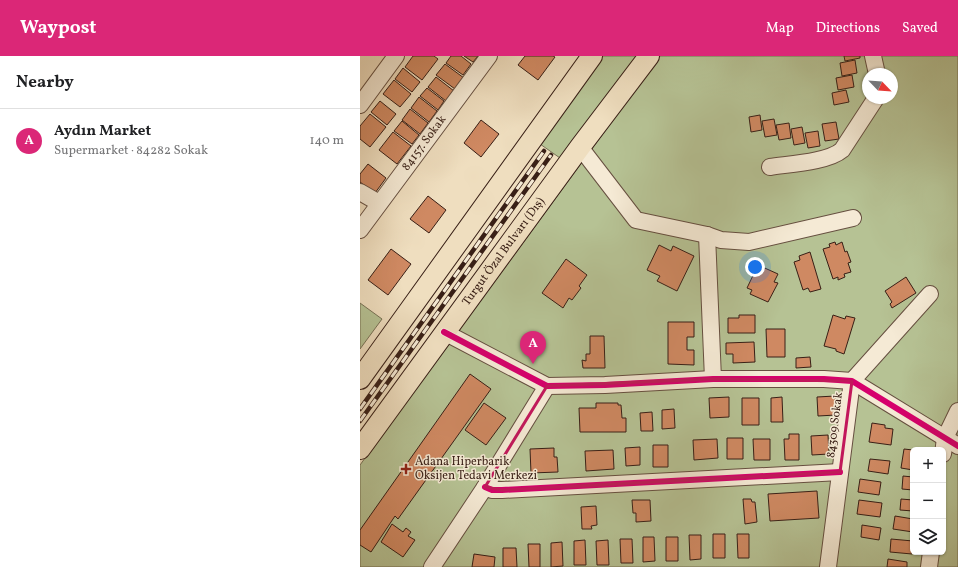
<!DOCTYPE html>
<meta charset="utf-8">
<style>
body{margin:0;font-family:Vollkorn,serif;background:#f2f2f2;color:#202124}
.controls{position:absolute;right:12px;bottom:12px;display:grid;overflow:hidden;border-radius:6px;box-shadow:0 1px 3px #0004}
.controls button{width:36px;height:36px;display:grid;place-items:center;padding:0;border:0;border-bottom:1px solid #e0e0e0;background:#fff;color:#202124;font:20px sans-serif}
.compass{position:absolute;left:502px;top:12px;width:36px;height:36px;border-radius:50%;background:#fff;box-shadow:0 1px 3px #0004;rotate:115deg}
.you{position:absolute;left:395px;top:211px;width:14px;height:14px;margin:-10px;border:3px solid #fff;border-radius:50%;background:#1a73e8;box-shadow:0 0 0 6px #1a73e833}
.badge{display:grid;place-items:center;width:26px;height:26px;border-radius:50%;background:#db2777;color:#fff;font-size:13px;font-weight:700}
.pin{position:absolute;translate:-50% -33px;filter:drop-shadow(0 1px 2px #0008)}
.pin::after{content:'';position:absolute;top:21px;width:14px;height:12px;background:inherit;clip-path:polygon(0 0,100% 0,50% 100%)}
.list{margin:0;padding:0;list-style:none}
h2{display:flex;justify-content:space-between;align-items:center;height:52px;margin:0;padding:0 16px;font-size:17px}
h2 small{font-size:13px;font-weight:400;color:#757577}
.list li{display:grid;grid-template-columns:26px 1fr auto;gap:12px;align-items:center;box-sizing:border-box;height:64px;padding:0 16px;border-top:1px solid #e0e0e0}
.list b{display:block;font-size:15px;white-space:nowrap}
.list p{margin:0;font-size:13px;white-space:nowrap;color:#757577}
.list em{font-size:13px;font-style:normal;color:#757577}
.icon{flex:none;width:22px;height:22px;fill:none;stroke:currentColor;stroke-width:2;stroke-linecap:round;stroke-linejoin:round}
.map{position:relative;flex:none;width:598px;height:511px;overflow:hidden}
header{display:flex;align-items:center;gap:24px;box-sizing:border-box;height:56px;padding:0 20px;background:#db2777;color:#fff}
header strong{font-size:19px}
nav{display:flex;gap:22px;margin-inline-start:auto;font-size:14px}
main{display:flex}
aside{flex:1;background:#fff}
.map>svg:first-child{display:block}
.green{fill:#b6c294;stroke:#777055;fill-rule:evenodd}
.building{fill:#cf8962;stroke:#381f16}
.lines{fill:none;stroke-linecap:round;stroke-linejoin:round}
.minor-casing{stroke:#664f40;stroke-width:18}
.major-casing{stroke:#381f16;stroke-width:22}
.minor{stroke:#f5ead5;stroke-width:16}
.major{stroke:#efdebf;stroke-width:20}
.rail-casing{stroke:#381f16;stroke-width:4.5}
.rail{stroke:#f5ead5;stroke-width:3;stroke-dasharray:9;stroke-linecap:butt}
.cycleway-casing{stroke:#f5ead5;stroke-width:8}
.cycleway{stroke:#d6006c;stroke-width:6}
.marked{fill:none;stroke:#c2185b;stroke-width:3;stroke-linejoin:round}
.poi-dot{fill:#8f2418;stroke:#f5ead5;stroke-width:1.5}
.labels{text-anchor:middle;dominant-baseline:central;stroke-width:3;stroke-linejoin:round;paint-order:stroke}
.street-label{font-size:12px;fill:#381f16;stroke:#f5ead5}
.poi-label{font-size:12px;fill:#381f16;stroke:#f5ead5;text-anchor:start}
</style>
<header>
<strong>Waypost</strong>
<nav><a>Map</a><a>Directions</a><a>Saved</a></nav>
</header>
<main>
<aside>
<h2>Nearby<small></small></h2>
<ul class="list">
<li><span class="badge">A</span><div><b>Aydın Market</b><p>Supermarket · 84282 Sokak</p></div><em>140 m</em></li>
</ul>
</aside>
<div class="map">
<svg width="598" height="511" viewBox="0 0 598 511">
<rect width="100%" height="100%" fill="#efdebf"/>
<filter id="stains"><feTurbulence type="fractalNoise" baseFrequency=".005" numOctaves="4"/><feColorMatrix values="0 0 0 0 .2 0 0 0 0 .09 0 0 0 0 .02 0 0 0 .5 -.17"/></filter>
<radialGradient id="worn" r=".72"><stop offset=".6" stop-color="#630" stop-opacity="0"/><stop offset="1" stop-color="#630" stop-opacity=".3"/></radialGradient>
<path class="green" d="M243 0H279L200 102 180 88Z
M300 0H598V511H0V409ZM508 18H532V42H508ZM553 394H583V496H553Z
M0 247 22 263 0 293Z"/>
<path class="building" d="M53 0H74L78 3 62 24 45 11Z
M91 0H101L111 8 103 19 86 7Z
M104 0H118L113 6Z
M165 0H193L195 1 178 24 158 9Z
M484 0H500V2L485 5Z
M495 4 497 17 482 20 480 7Z
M85 8 104 22 95 33 76 19Z
M43 12 60 26 52 36 35 23Z
M492 19 494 31 478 34 476 22Z
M76 21 94 35 86 45 68 31Z
M34 24 51 38 40 51 23 38Z
M67 32 84 45 78 54 60 40Z
M486 34 489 46 474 49 472 37Z
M59 41 77 55 69 66 51 52Z
M20 45 36 58 27 69 11 56Z
M50 53 68 67 60 78 42 64Z
M10 58 26 71 10 91 0 83V70Z
M400 59 402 74 391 76 389 61Z
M414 63 417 79 405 81 402 65Z
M121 64 139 78 121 101 104 87Z
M42 65 59 79 52 88 34 75Z
M476 66 479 83 465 85 462 68Z
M429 67 431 82 419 84 416 69Z
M442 71 445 87 434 89 431 73Z
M458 75 460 90 448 92 445 77Z
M33 76 51 90 37 108 19 94Z
M8 108 26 122 15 137 0 126V118Z
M68 140 86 154 69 177 50 163Z
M475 186 476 189 482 186 485 196 487 195 491 206 488 207 491 216 484 218 485 221 478 224V221L473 223 463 193 470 191 469 188Z
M299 189 311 195 313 190 334 200 317 235 297 225 300 220 287 214Z
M31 193 51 208 28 239 8 224Z
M450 196 461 233 450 236 448 232 443 234 434 206 440 204 439 200Z
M206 203 227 219 219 230 221 232 212 244 209 242 203 252 182 237Z
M398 209 418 218 414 226 418 227 408 246 390 238 392 234 387 232Z
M546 221 556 237 532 252 530 248 532 246 525 235Z
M379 259H395V277H368V262H379Z
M473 259 485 263 486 260 495 262 484 298 476 295V293L464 290Z
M308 266H334V281H327V294H334V309L308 308Z
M406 273H425V301H407Z
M230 280H244L245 312H223L222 304 226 305V298H230Z
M394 286 395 306 373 307V298H366V287Z
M450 301 451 311 436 312V302Z
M110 318 131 333 38 463 35 460 11 496 0 489V474Z
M475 340 476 359 458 360 457 341Z
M369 341V361L350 362 349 342Z
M422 341 423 366H411V342Z
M382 342H399V369H382Z
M124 347 146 362 126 389 105 374Z
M236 347H258V349H261L262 362H266V376H220L219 352H236Z
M314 353 315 372 302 373V354Z
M292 356 293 375H281L280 357Z
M512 367 525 369V372L533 373 531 389 509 386Z
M429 378H439V404H425L424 383H429Z
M468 379 469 398 452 399 451 380Z
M367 382H383V403H367Z
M357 383 358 402 334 404 333 384Z
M393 383H410V404H394Z
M293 389H308V411H293Z
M280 391V409L266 410 265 392Z
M194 392V401H197L198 416 171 417 170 393Z
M544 393 553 394V414L541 412Z
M253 394 254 413 226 415 225 395Z
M510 403 530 405 528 418 508 415Z
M543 420 553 421V434L542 433Z
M500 423 521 426 519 439 498 436Z
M457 435 459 462 410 465 408 438Z
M383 443H391L392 446H395L397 466 385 468Z
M541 443 553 444V455L540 454Z
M272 444H290L291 465 276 466V457H273Z
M499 444 522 447 520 461 497 458Z
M236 450 237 469 231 470 232 473H222L221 451Z
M535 460 553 463V476L533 473Z
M32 468 43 476 46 472 51 476 48 480 55 484 43 501 21 486Z
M502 469 521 472 519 484 501 481Z
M353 478H365V502H353Z
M377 478H389V502H378Z
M329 479H341V503L330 504Z
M283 481H294L295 505 283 506Z
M306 481H318V505H306Z
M260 483H272L273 507H261Z
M531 483 553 485 552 498 530 496Z
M225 484 226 509H214V485Z
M248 484 249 509H237L236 485Z
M202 486 203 510 191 511V487Z
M168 488H180V511H169Z
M143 492H156L157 511H143Z
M114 498 135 501 134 511H112Z
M528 503 547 506V511H527Z"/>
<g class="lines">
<g class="minor-casing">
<g id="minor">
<path d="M513 0 517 18"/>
<path d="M0 49 36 0"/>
<path d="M220 91 276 164 347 179 361 184 389 186 493 162"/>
<path d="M410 111C429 108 468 106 482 94L516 42"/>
<path d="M0 136 19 147"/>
<path id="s1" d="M0 174 129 0"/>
<path d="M347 179 353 323"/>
<path d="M84 276 187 330 245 329 353 323H464L492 325 598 390"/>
<path d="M583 398 585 382 598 355"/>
<path d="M125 431 132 434H142L480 416"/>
<path d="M72 511 125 431 187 330"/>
<path d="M468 511 492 325 570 238"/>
<path d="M569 511 571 496"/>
</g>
</g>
<g class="major-casing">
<g id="major">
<path d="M0 323 232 0"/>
<path id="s2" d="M0 393 220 91 289 0"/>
</g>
</g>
<use href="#minor" class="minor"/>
<use href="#major" class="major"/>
<g class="rail-casing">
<path id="rail" d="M0 353 184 95
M0 365 191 99"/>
</g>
<use href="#rail" class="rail"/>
<g class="cycleway-casing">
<path id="cycleway" d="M84 276 187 330 245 329 353 323H464L492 325 598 390
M125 431 132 434H142L480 416"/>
</g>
<use href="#cycleway" class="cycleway"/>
</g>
<path class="marked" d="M353 323 492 325 480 416 142 434 125 431 187 330Z"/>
<path class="poi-dot" d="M44 407h4v4h4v4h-4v4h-4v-4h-4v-4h4z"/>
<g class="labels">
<g class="street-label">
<text stroke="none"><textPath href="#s1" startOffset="108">84157. Sokak</textPath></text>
<text stroke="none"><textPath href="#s2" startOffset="244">Turgut Özal Bulvarı (Dış)</textPath></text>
<text transform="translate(475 369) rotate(-83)">84309 Sokak</text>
</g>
<g class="poi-label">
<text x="55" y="406">Adana Hiperbarik<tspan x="55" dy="14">Oksijen Tedavi Merkezi</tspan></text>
</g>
</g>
<rect width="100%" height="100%" filter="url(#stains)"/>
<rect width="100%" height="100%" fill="url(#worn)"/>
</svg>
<div class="controls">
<button>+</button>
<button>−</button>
<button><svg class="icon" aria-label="layers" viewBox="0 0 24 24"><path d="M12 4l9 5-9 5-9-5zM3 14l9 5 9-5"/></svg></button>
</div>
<svg class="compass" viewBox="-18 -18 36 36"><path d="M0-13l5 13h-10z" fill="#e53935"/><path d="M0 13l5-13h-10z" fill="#757577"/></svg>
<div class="you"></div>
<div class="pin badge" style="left:173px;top:308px">A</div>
</div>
</main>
